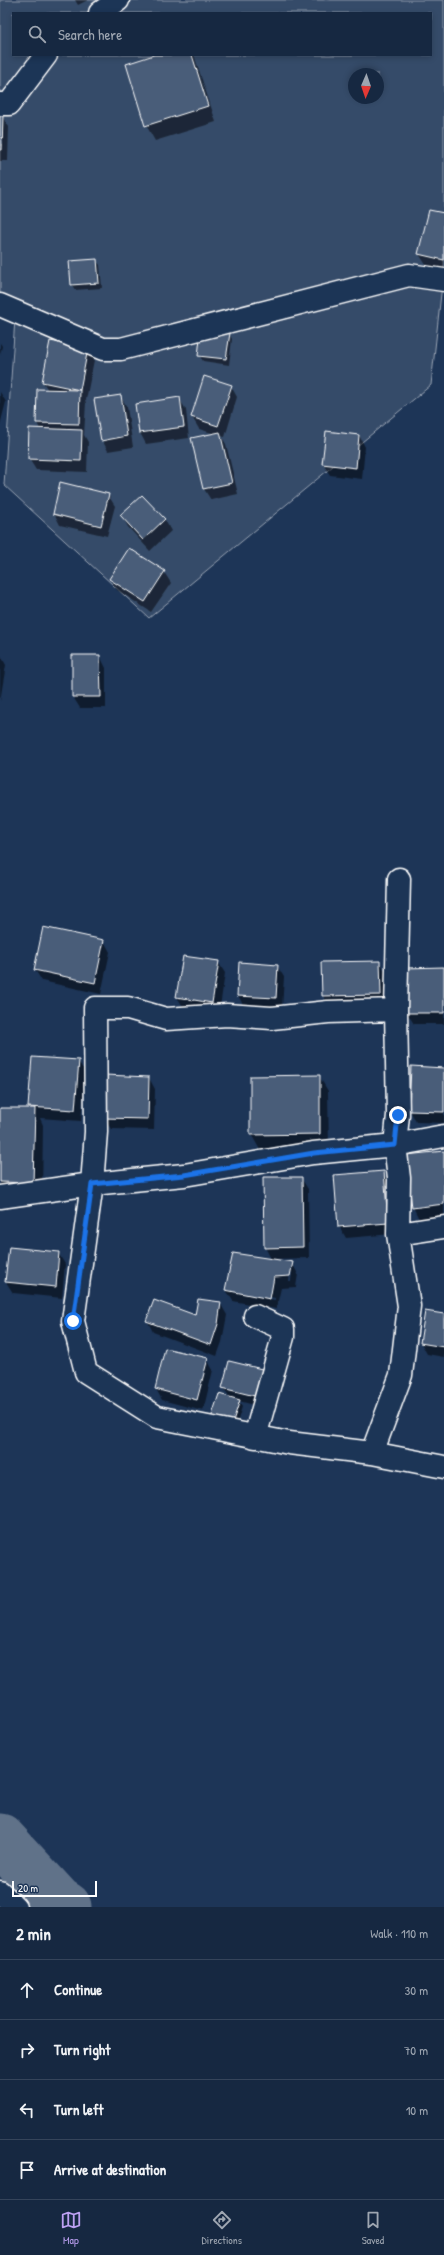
<!DOCTYPE html>
<meta charset="utf-8">
<style>
body{margin:0;font-family:"Patrick Hand",sans-serif;background:#1f3048;color:#f1f3f6}
.compass{position:absolute;left:348px;top:68px;width:36px;height:36px;border-radius:50%;background:#162841;box-shadow:0 2px 6px #0003;rotate:182deg}
.scale{position:absolute;left:12px;bottom:10px;width:85px;box-sizing:border-box;padding-left:4px;border:2px solid #fff;border-top:0;font-size:11px;line-height:14px;white-space:nowrap;color:#fff;-webkit-text-stroke:3px #1d3557;paint-order:stroke}
.stop{position:absolute;width:12px;height:12px;margin:-9px;border:3px solid #1a73e8;border-radius:50%;background:#fff}
.stop.end{background:#1a73e8;border-color:#fff;box-shadow:0 1px 4px #0008}
.list{margin:0;padding:0;list-style:none}
h2{display:flex;justify-content:space-between;align-items:center;height:52px;margin:0;padding:0 16px;font-size:17px}
h2 small{font-size:13px;font-weight:400;color:#9ea6b1}
.list li{display:grid;grid-template-columns:26px 1fr auto;gap:12px;align-items:center;box-sizing:border-box;height:60px;padding:0 16px;border-top:1px solid #35445a}
.list b{display:block;font-size:15px;white-space:nowrap}
.list em{font-size:13px;font-style:normal;color:#9ea6b1}
.icon{flex:none;width:22px;height:22px;fill:none;stroke:currentColor;stroke-width:2;stroke-linecap:round;stroke-linejoin:round}
.map{position:relative;flex:none;width:444px;height:1907px;overflow:hidden}
.search{position:absolute;background:#162841;box-shadow:0 2px 6px #0003;left:12px;right:12px;top:12px;height:44px;display:flex;align-items:center;gap:10px;box-sizing:border-box;padding:0 14px;border-radius:0px;color:#9ea6b1;font-size:15px}
.sheet{height:292px;background:#162841}
nav{display:flex;justify-content:space-around;align-items:center;box-sizing:border-box;height:56px;border-top:1px solid #35445a;background:#162841;font-size:11px;color:#9ea6b1}
nav a{display:grid;justify-items:center;gap:2px}
nav .on{color:#bca0f2}
.map>svg:first-child{display:block}
.green{fill:#364b69;stroke:#9aa5b4;fill-rule:evenodd}
.shadow{fill:#0007;fill-rule:evenodd}
.lines{fill:none;stroke-linecap:round;stroke-linejoin:round}
.river{stroke:#617289;stroke-width:51}
.building{fill:#4a5d79;stroke:#fff}
.minor-casing{stroke:#fff;stroke-width:25}
.minor{stroke:#1d3557;stroke-width:22}
.route{stroke:#1a73e8;stroke-width:5}
</style>
<div class="map">
<svg width="444" height="1907" viewBox="0 0 444 1907">
<rect width="100%" height="100%" fill="#1d3557"/>
<filter id="ink" filterUnits="userSpaceOnUse"><feTurbulence type="fractalNoise" baseFrequency=".025" numOctaves="2"/><feDisplacementMap in="SourceGraphic" scale="8" xChannelSelector="R" yChannelSelector="G"/><feConvolveMatrix kernelMatrix="1 2 1 2 8 2 1 2 1" color-interpolation-filters="sRGB"/></filter>
<g filter="url(#ink)">
<path class="green" d="M0 0H444V266L431 385 149 618 4 485 16 303 0 298ZM13 13H431V55H13ZM354 74H378V98H354Z"/>
<path class="shadow" d="M75 0H88L78 5Z
M158 55H194L216 122 155 141 146 125Z
M0 116H2L9 127 8 161H0Z
M444 214V269L426 265 419 254Z
M96 260 100 265 102 288 75 290 72 285Z
M229 334 232 339 229 365 203 361 199 355Z
M0 343 2 346 0 355Z
M88 349 94 360 86 400H85L86 403 84 435 88 442 87 472 36 470 29 459 40 429 37 423 48 390 43 382Z
M231 386 237 397 225 437 221 436 226 444 238 494 211 500 204 489 192 439 215 434 199 429 192 417Z
M0 392 6 402 0 425Z
M120 396 127 407 133 447 108 451 102 440Z
M179 398 186 410 189 438 146 444 140 433Z
M359 435 365 447 362 479 330 475 323 464Z
M108 495 115 506 107 536 60 525 54 513Z
M142 497 165 520 171 531 150 551 128 527 122 516Z
M164 572 171 583 151 612 117 590 110 579Z
M0 654 6 665 0 701Z
M100 656 106 668V708H80L73 697Z
M104 941 110 952 101 994 42 981 35 970Z
M218 962 225 973 219 1014 184 1008 177 997Z
M380 962 386 973 387 1006 329 1007 323 996Z
M277 966 284 977 282 1009 244 1007 238 995Z
M444 968V1024H414L407 1013V969Z
M78 1061 85 1072 81 1121 40 1118 43 1125 42 1198 0 1196V1109H30L29 1107Z
M444 1069V1123L416 1122 410 1110Z
M319 1076 328 1091 329 1149 260 1150 251 1134Z
M149 1078 155 1089 154 1130 111 1129 104 1118Z
M444 1152V1216L419 1219 413 1207Z
M383 1172 389 1184 393 1234 346 1238 339 1226Z
M301 1178 308 1189 309 1258 271 1259 265 1247Z
M58 1253 65 1264 62 1298 13 1293 6 1282Z
M292 1263 298 1274 296 1287 281 1288 276 1309 233 1301 226 1290ZM290 1272H292L291 1281H289ZM233 1290 275 1298V1300L233 1292Z
M220 1303 227 1315 222 1342 217 1356 153 1332 147 1320 196 1317Z
M444 1315V1357L427 1354 421 1343Z
M207 1359 213 1370 203 1411 162 1400 156 1389Z
M230 1363 266 1408 239 1401 242 1407 235 1429 220 1395 230 1398 224 1388Z"/>
<g class="lines">
<path class="river" d="M0 1839 58 1902 66 1907"/>
</g>
<path class="building" d="M154 55H192L208 106 145 126 126 64Z
M0 115H3L2 150H0Z
M429 210 444 213V260L418 254Z
M97 259 99 283 71 285 69 261Z
M201 329 230 333 226 359 198 356Z
M50 341 88 348 80 390 42 382Z
M204 376 232 385 218 426 191 417Z
M37 389 80 390 79 424 36 423Z
M121 395 127 436 101 441 94 399Z
M180 397 184 427 139 433 135 404Z
M29 428 82 430 81 461 28 459Z
M326 431 359 435 356 468 322 464Z
M220 432 232 483 203 489 191 438Z
M60 482 109 494 101 526 53 514Z
M142 495 165 519 143 540 120 515Z
M129 548 165 571 145 602 109 579Z
M72 655H100L101 697H72Z
M43 927 104 940 95 983 34 970Z
M183 956 219 961 212 1003 176 997Z
M380 961 381 995 322 996 321 962Z
M239 962 278 965 276 998 237 996Z
M444 967V1013H406V968Z
M32 1057 79 1060 75 1110 28 1107Z
M411 1066 444 1068V1112L409 1111Z
M105 1075 149 1077 148 1119 103 1118Z
M320 1075V1134L250 1135V1076Z
M0 1108H35L33 1183 0 1182Z
M444 1151V1204L412 1208 406 1155Z
M384 1171 388 1223 338 1227 334 1175Z
M263 1177H302L303 1247 264 1248Z
M9 1247 59 1252 56 1287 5 1282Z
M233 1253 293 1262 290 1276 274 1277 270 1299 225 1290Z
M198 1299 221 1302 218 1324 211 1345 146 1321 154 1300 195 1315Z
M425 1311 444 1314V1347L420 1343Z
M165 1348 208 1358 197 1400 155 1389Z
M229 1361 266 1370 259 1397 222 1388Z
M219 1394 240 1400 232 1424 211 1418Z"/>
<g class="lines">
<g class="minor-casing">
<path id="minor" d="M100 13 118 0
M0 104H9L46 55
M0 305 103 349H121L409 275 444 280
M396 1010 328 1012 272 1018 227 1015 166 1019 128 1008H95L96 1132 92 1184 73 1321 86 1372 157 1417 289 1443 372 1453 444 1467
M0 1197 92 1184 184 1175 313 1153 395 1145 444 1136
M398 1234 444 1227
M255 1316 283 1329V1337L255 1437
M372 1453 401 1375 409 1306 398 1234 399 1178 395 1145 398 1115 396 1010 399 879
M0 1892 15 1907"/>
</g>
<use href="#minor" class="minor"/>
</g>
</g>
<g class="lines" filter="url(#ink)">
<path class="route" d="M73 1321 92 1184 184 1175 314 1153 395 1145 398 1115"/>
</g>
</svg>
<svg class="compass" viewBox="-18 -18 36 36"><path d="M0-13l5 13h-10z" fill="#e53935"/><path d="M0 13l5-13h-10z" fill="#9ea6b1"/></svg>
<div class="scale">20 m</div>
<div class="stop" style="left:73px;top:1321px"></div>
<div class="stop end" style="left:398px;top:1115px"></div>
<div class="search"><svg class="icon" aria-label="search" viewBox="0 0 24 24"><circle cx="10" cy="10" r="6"/><path d="M15 15l6 6"/></svg>Search here</div>
</div>
<section class="sheet">
<h2>2 min<small>Walk · 110 m</small></h2>
<ul class="list">
<li><svg class="icon" aria-label="ahead" viewBox="0 0 24 24"><path d="M12 20V5M6 11l6-6 6 6"/></svg><div><b>Continue</b></div><em>30 m</em></li>
<li><svg class="icon" aria-label="right" viewBox="0 0 24 24"><path d="M7 20v-9h11M14 6l5 5-5 5"/></svg><div><b>Turn right</b></div><em>70 m</em></li>
<li><svg class="icon" aria-label="left" viewBox="0 0 24 24"><path d="M17 20v-9H6M10 6l-5 5 5 5"/></svg><div><b>Turn left</b></div><em>10 m</em></li>
<li><svg class="icon" aria-label="arrive" viewBox="0 0 24 24"><path d="M6 21V4h12l-3 4 3 4H6"/></svg><div><b>Arrive at destination</b></div></li>
</ul>
</section>
<nav>
<a class="on"><svg class="icon" aria-label="map" viewBox="0 0 24 24"><path d="M3 6l6-2 6 2 6-2v14l-6 2-6-2-6 2zM9 4v14M15 6v14"/></svg>Map</a>
<a><svg class="icon" aria-label="directions" viewBox="0 0 24 24"><path d="M12 3l9 9-9 9-9-9zM9 14v-3h6M13 9l2 2-2 2"/></svg>Directions</a>
<a><svg class="icon" aria-label="saved" viewBox="0 0 24 24"><path d="M7 4h10v16l-5-4-5 4z"/></svg>Saved</a>
</nav>
